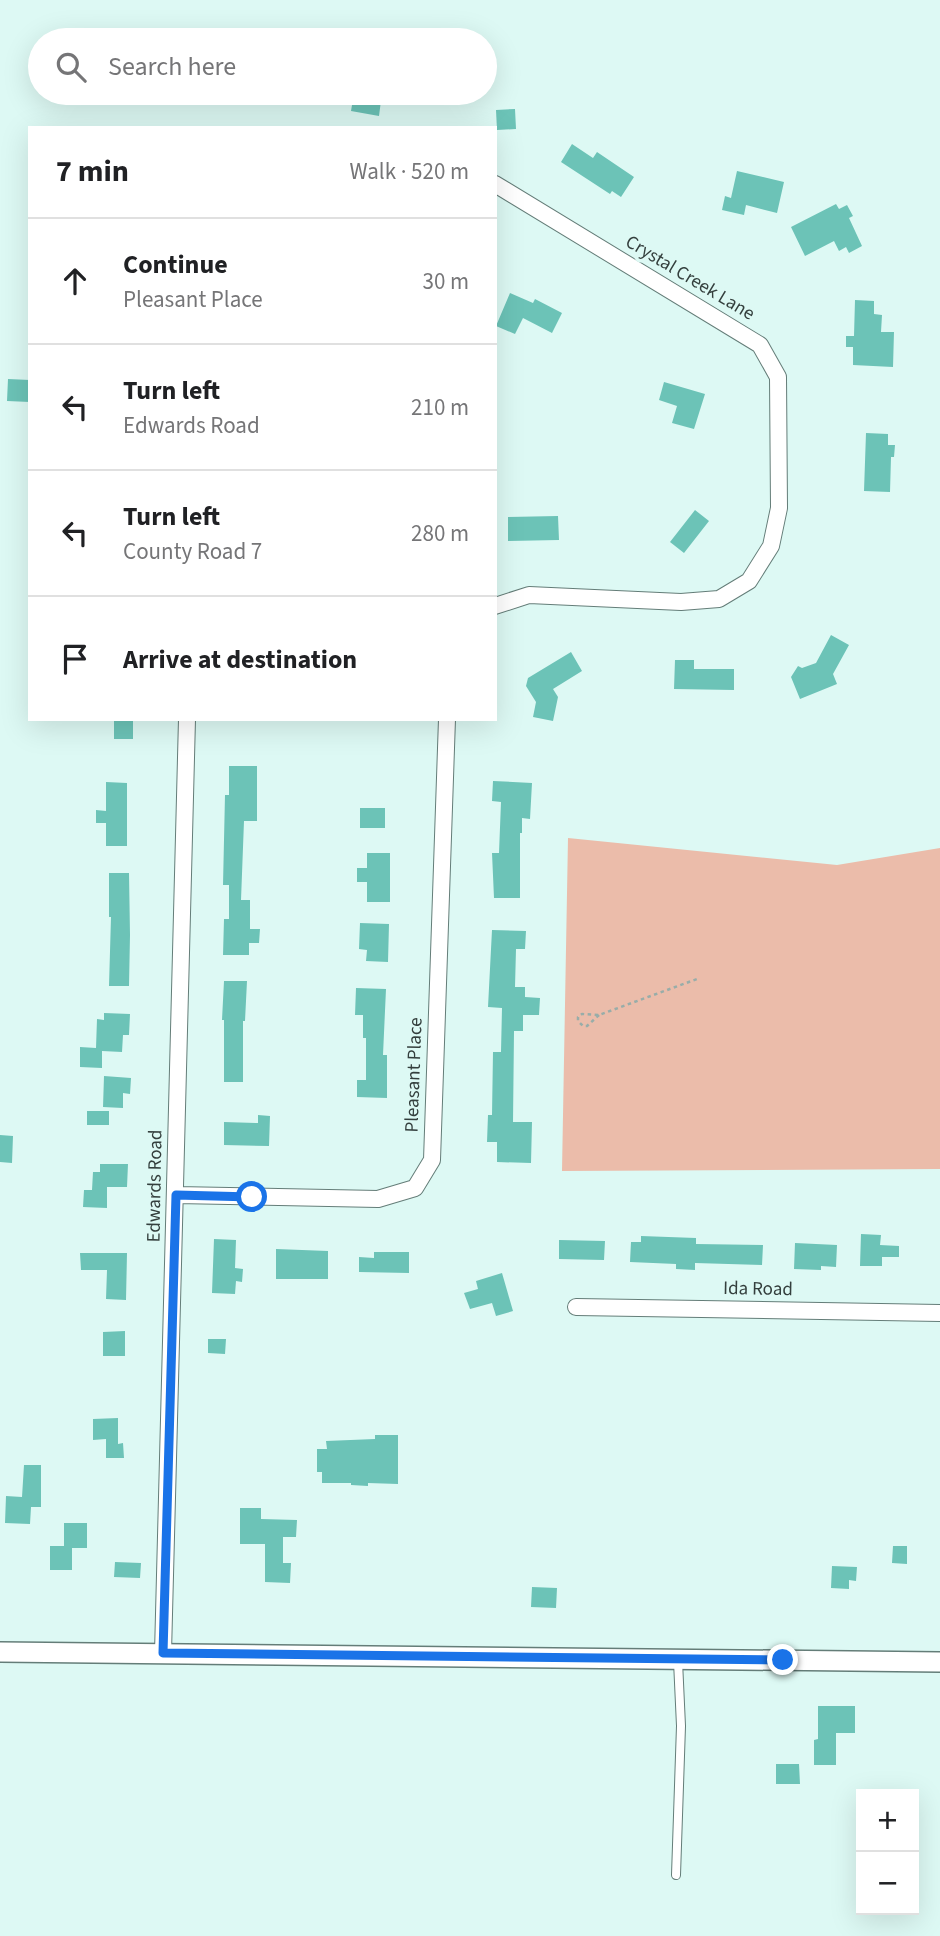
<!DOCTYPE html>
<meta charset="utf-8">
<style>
body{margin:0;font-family:"Source Sans 3",sans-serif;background:#f6f6f6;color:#202124}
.controls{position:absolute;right:21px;bottom:21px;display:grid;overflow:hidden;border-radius:0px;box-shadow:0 7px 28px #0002}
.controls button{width:63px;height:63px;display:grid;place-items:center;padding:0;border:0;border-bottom:2px solid #e0e0e0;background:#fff;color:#202124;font:35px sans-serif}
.stop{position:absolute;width:21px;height:21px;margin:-16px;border:5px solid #1a73e8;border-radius:50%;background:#fff}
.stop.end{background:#1a73e8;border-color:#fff;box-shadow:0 2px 7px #0008}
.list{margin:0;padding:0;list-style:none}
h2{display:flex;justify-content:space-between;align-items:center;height:91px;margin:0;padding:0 28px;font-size:30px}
h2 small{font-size:23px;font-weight:400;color:#757577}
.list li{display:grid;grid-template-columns:46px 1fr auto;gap:21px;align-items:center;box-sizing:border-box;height:126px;padding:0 28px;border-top:2px solid #e0e0e0}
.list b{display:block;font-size:26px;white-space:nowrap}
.list p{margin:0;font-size:23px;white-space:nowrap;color:#757577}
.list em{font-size:23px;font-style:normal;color:#757577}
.icon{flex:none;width:38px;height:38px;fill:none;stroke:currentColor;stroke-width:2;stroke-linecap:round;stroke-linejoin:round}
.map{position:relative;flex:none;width:940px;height:1936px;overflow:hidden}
.search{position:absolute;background:#fff;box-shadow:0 7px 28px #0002;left:28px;top:28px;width:469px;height:77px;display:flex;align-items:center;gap:18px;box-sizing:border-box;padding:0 24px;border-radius:38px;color:#757577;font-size:26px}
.panel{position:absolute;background:#fff;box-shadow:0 7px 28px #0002;left:28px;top:126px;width:469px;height:595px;border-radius:0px}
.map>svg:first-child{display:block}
.green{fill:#ebbcaa}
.building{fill:#6cc3b7}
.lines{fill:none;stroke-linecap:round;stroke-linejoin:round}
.service-casing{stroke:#647d78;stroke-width:10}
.minor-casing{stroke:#647d78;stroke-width:18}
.tertiary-casing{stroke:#647d78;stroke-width:22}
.path{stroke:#98ada9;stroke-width:2.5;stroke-dasharray:3.5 3.5;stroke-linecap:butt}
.service{stroke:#fff;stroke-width:8}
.minor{stroke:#fff;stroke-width:16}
.tertiary{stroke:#fff;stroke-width:19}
.route{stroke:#1a73e8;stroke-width:9}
.labels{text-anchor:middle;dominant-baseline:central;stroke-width:7;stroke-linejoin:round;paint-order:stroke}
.street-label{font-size:19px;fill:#343f3d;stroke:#ddf9f4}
</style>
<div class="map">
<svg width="940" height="1936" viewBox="0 0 940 1936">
<rect width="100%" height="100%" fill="#ddf9f4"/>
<path class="green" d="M568 838 837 865 940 848V1169L562 1171Z"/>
<path class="building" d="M354 93H382L379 116 351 111Z
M515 109 516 129 497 130 496 110Z
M572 144 593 158 597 152 634 177 621 197 612 191 610 194 561 162Z
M737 171 784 182 777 213 746 205 744 215 722 210 725 196 731 198Z
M836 204 839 209 847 205 853 216 849 218 862 246 849 253 846 247 839 251 834 241 805 256 791 227Z
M510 293 533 303 535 299 562 313 552 333 523 318 515 334 496 326Z
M855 300 874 301V314L882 315 881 332H894L893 367 853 365V347H846V336H854Z
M8 379 30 380V402L7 401Z
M664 382 705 394 694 429 672 423 677 406 659 400Z
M866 433 888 434V445H895L894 457H891L890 492 864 491Z
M695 510 709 521 684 553 670 542Z
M558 516 559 540 508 541V517Z
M831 635 849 645 833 674 837 684 800 699 791 677 798 666 802 668 816 663Z
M571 652 582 671 553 689 558 697 553 721 533 717 536 702 526 686 528 678Z
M675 660H694V669H734V690L674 689Z
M114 719H133V739H114Z
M229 766H257V821H244L241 900H250V929H260L259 943H249V955H223L224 919H229V885H223L225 795H229Z
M493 781 532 783 530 819 522 818V833H520V898H494L492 853H499L501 802 492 801Z
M106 782 127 783V846H106V823H96V810L106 811Z
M360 808H385V828H360Z
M367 853H390V902H367V882H357V868H367Z
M109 873H129L130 935 129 986H109L111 917H109Z
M360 923 389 924 388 962 366 961 367 950 359 949Z
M492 930 526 931 525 949H516L515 987H525V997L540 998 539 1015H523V1031H514L513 1122H532L531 1163 497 1162V1142H487L488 1115H492L493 1052H501L502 1008 488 1007Z
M224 981H247L245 1021H243V1082H224V1020H222Z
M356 988 386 989 383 1055H387V1098L357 1097V1080H366V1038H363V1015H355Z
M104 1013 130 1014 129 1035H123L122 1052 102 1051V1068L80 1067V1047L96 1048 97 1019 104 1020Z
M104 1076 131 1078 130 1094 123 1093V1108L103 1107Z
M87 1111H109V1125H87Z
M258 1115 270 1116 269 1146 224 1145V1122L258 1123Z
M0 1135 13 1136 12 1163 0 1162Z
M100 1164H128L127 1187H107V1208L83 1207 84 1190H92L93 1172H100Z
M861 1234 881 1235 880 1245 899 1246V1257H882V1266H860Z
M641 1236 696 1238V1244L763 1245 762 1265 695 1263V1270L676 1269V1264L630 1262 631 1242H641Z
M214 1239 236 1240 235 1268 243 1269 242 1282 236 1281 235 1294 212 1293Z
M559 1240 605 1241 604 1260 559 1259Z
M795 1243 837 1245 836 1267 821 1266V1270L794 1269Z
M276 1249 328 1251V1279H276Z
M374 1252H409V1273L359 1272V1257L374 1258Z
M80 1253H127L126 1300 106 1299 107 1270H81Z
M502 1273 513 1311 496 1316 492 1303 470 1309 464 1293 478 1289 476 1281Z
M125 1331V1356H103V1332Z
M208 1339H226L225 1354 208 1353Z
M118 1418V1444L123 1443 124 1458H106V1439L93 1440V1419Z
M375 1435H398V1484L368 1483V1486L351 1485V1483H322V1472H317V1449H327L326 1441 375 1439Z
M24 1465H41V1507H31L30 1524 5 1523 6 1496 22 1497Z
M240 1508H261V1519L297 1520 296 1537H283V1563H291L290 1583 265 1582V1544H240Z
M64 1523H87V1548H72V1570H50V1546H64Z
M893 1546H907V1564L892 1563Z
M115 1562 141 1563 140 1578 114 1577Z
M832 1566 857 1567 856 1581 849 1580V1589L831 1588Z
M532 1587 557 1588 556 1608 531 1607Z
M818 1706H855V1733H836V1765H814V1740L818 1739Z
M776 1764H799L800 1784H776Z"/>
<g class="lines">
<g class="service-casing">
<path id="service" d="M676 1875 681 1726 678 1661"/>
</g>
<g class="minor-casing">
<path id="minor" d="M495 184 760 345 778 377 779 508 771 546 749 581 719 599 681 602 529 595 495 606
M176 1195 378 1199 415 1188 432 1160 447 719
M576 1307 940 1313
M163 1653 187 719"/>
</g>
<g class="tertiary-casing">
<path id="tertiary" d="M0 1652 940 1662"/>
</g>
<path class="path" d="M599 1015 587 1026H583L578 1021V1017L582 1014 599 1015 697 979"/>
<use href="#service" class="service"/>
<use href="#minor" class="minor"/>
<use href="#tertiary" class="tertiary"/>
</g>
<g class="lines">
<path class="route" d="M252 1197 176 1195 163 1653 783 1660"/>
</g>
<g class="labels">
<g class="street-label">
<text transform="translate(690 278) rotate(31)">Crystal Creek Lane</text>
<text transform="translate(414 1075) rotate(-88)">Pleasant Place</text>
<text transform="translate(155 1186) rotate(-89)">Edwards Road</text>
<text transform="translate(758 1289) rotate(1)">Ida Road</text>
</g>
</g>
</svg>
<div class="controls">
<button>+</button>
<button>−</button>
</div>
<div class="stop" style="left:252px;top:1197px"></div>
<div class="stop end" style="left:783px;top:1660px"></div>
<div class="search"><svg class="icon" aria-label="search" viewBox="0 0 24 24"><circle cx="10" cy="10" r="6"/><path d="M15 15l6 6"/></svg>Search here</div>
<section class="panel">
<h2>7 min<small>Walk · 520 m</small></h2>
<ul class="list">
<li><svg class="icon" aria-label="ahead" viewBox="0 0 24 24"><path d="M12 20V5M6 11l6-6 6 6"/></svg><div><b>Continue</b><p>Pleasant Place</p></div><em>30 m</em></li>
<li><svg class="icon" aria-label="left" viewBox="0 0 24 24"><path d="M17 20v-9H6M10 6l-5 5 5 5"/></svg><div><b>Turn left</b><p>Edwards Road</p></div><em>210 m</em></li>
<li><svg class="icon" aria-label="left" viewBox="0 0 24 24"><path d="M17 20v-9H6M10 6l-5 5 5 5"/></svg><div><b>Turn left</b><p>County Road 7</p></div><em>280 m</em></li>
<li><svg class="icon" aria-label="arrive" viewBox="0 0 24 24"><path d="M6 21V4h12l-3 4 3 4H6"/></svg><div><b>Arrive at destination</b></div></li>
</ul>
</section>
</div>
